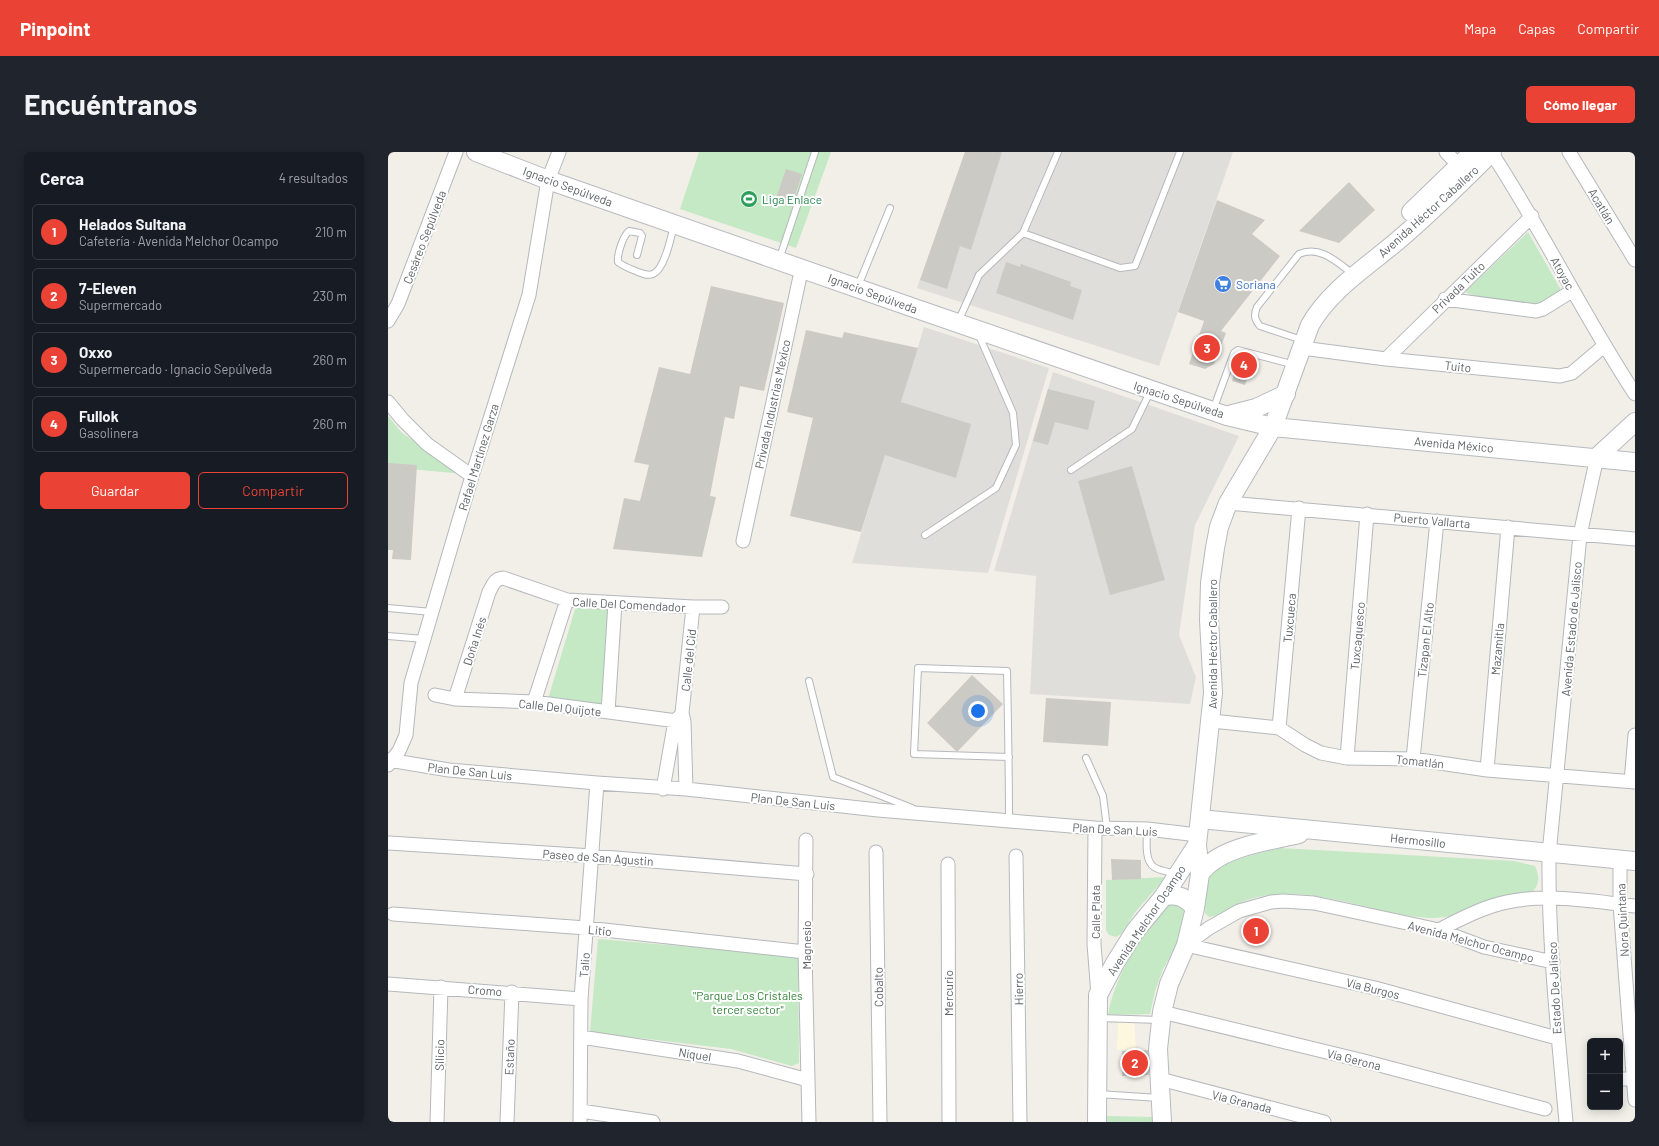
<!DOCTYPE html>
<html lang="es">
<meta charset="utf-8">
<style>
body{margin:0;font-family:Barlow,sans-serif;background:#20242c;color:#f1f3f6}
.controls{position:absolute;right:12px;bottom:12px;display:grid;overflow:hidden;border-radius:6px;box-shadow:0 2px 10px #0003}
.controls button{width:36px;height:36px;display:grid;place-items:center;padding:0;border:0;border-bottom:1px solid #363941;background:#171b24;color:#f1f3f6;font:20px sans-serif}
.you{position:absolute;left:590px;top:559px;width:14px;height:14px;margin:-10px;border:3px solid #fff;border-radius:50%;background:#1a73e8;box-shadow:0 0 0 6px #1a73e833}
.badge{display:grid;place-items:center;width:26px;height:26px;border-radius:50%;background:#ea4335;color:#fff;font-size:13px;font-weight:700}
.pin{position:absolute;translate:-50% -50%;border:2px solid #fff;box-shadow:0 1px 4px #0006}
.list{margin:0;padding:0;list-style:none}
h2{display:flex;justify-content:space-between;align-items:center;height:52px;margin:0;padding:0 16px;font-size:17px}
h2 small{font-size:13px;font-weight:400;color:#9ea1a6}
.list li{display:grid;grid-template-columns:26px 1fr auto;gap:12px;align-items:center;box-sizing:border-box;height:56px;margin:0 8px 8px;padding:0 8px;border:1px solid #363941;border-radius:6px}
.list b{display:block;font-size:15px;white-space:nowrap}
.list p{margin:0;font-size:13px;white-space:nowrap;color:#9ea1a6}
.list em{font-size:13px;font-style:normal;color:#9ea1a6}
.actions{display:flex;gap:8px;padding:12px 16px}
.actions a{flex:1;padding:9px 0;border:1px solid #ea4335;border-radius:6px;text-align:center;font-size:14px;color:#ea4335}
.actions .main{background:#ea4335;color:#fff}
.map{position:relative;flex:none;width:1247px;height:970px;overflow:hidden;border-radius:6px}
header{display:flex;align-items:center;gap:24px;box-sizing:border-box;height:56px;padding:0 20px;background:#ea4335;color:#fff}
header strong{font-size:19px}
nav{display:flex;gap:22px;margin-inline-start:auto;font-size:14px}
.intro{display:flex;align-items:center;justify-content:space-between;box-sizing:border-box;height:96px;padding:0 24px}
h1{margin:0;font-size:28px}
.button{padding:10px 18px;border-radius:6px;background:#ea4335;color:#fff;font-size:14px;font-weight:700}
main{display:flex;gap:24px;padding:0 24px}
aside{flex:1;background:#171b24;border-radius:6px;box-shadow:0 2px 10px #0003}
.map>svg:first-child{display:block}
.commercial{fill:#fef7e0}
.industrial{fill:#e0deda}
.green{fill:#c5e8c5}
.building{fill:#cccac5}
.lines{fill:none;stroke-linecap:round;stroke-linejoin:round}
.lane-casing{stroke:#b5b8bc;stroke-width:8}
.street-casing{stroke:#b5b8bc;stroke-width:15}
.secondary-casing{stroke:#b6babf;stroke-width:20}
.lane{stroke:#fff;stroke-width:6}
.street{stroke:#fff;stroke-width:13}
.secondary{stroke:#fff;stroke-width:18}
.labels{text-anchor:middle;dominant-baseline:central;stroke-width:4;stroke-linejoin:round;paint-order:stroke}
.street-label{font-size:12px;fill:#5f6368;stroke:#fff}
.leisure-label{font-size:12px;fill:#27864d;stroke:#fff;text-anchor:start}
.shop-label{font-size:12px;fill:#366cbe;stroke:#fff;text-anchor:start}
.park-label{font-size:12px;fill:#348238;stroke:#fff}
</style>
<header>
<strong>Pinpoint</strong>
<nav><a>Mapa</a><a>Capas</a><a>Compartir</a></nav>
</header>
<div class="intro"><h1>Encuéntranos</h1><a class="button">Cómo llegar</a></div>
<main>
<aside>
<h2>Cerca<small>4 resultados</small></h2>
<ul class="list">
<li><span class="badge">1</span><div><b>Helados Sultana</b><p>Cafetería · Avenida Melchor Ocampo</p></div><em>210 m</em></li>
<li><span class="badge">2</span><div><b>7-Eleven</b><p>Supermercado</p></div><em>230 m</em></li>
<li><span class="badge">3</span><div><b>Oxxo</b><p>Supermercado · Ignacio Sepúlveda</p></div><em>260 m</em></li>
<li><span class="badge">4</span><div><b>Fullok</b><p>Gasolinera</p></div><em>260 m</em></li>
</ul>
<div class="actions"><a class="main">Guardar</a><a>Compartir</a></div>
</aside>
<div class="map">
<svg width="1247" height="970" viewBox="0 0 1247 970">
<rect width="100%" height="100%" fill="#f1efe8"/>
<path class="commercial" d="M730 866H746L748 899 729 898Z"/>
<path class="industrial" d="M577 0H845L771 214 529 136Z
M536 175 661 216 600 421 464 411Z
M665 220 851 284 807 373 791 483 808 525 802 552 642 542 648 424 606 419Z"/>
<path class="green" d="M311 0H443L408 96 292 57Z
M1140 80 1173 138 1148 154 1090 145 1077 140Z
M0 264 14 281 76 322 0 315Z
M188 454 221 456 213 552 160 547Z
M892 696 1126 709 1147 714C1153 727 1151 736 1139 744 1113 751 1067 767 1042 766 982 763 920 728 859 748 848 752 837 759 827 764L821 765 817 761C818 750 817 735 821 724 825 711 878 700 892 696Z
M778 725 748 759 733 782 728 785 721 783 718 778V728Z
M783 750 799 755 793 785 775 817 767 839 762 862 720 863C728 819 754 783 783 750Z
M210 787 410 804 411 911 404 914 343 897 202 880Z
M719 964 766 965V970H718Z"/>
<path class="building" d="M577 0H614L583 98 572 94 559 137 532 128Z
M398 17 414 22 403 55 387 49Z
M961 30 987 58 951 91 911 79Z
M829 48 877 68 864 82 892 104 833 179 838 181 826 212 817 217 801 212 816 169 790 160Z
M618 110 632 115 633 112 683 130 682 134 694 138 685 168 608 141Z
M323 134 396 151 376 239 352 234 346 267 337 265 322 344 328 345 314 405 225 397 236 346 252 349 261 313 246 310 271 215 302 222Z
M418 178 454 186 456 180 530 196 513 250 583 272 568 326 497 303 473 380 402 364 425 266 399 260Z
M851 204 865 207 857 233 844 229Z
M660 237 707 249 700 278 667 270 660 293 645 289Z
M0 311 29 313 23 408 4 407 5 398H0Z
M744 314 777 428 722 443 690 329Z
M584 523 615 552 570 599H568L539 571Z
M658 546 723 550 720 594 655 590Z
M723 707 753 708V727L724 728Z
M760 898 761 923 734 924V899Z"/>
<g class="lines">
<g class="lane-casing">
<path id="lane" d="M635 81 732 116 747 114 792 0
M249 103 254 84 252 81 241 79C235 84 229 102 230 110 236 115 243 117 250 120 255 122 260 124 265 122 277 117 283 85 286 73
M391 108 427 0
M470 134 502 56
M570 170 591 123 635 81 670 0
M914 188 872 174C866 167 866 163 869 155L911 102C932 93 949 110 965 122
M825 258 846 201 850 198 907 213
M683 318 744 277 763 238
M537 383 608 336 628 293 625 261 590 181
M0 456 44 460
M0 484 36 487
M421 529 445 625 524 656
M698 606 715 644 719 676
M621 669C621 619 620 569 619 519L530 516 526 602 621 605
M759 677C759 688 756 708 766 715 772 719 782 720 788 722
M712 866 771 868
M710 942 771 946"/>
</g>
<g class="street-casing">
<path id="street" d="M1058 0 1076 19
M1103 0C1155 79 1195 163 1247 242
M1181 0 1247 108
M1057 147 1148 159 1155 157 1184 139
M0 169 10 152 68 0
M914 196 998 207 1172 224 1184 221 1216 194
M998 207 1144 64
M0 250 14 267 39 292 84 324
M840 351 1247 387
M355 389 414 115
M47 543 67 547 146 550 296 570
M67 547 101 440C105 433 106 427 115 426L179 448 305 455H334
M146 550 179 448
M220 560 227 451
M824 569 891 576 917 593 933 601 959 606 1025 607 1099 618 1247 630
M891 576 911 356
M959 606 979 362
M1025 607 1049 369
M0 608 61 618 209 631 298 637 490 658 707 676 759 677 810 683
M0 613 11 599 18 583 23 531 84 324 141 143 160 28 171 0
M1099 618 1120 375
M1243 630 1247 583
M275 637 287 569 293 563
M298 637 296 570 294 561 305 455
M707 676 706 792 710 843
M418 688 417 800 421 970
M1 691 204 704 419 722
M488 700 492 970
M628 704 632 970
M1232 708V752L1247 948
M560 712 561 970
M5 762 198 776 417 800
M1051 778C1068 769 1085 760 1104 754 1150 739 1200 749 1247 754
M798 793 821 776 851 759 883 750 895 749 926 751 1051 778 1096 795 1165 810
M798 793 987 836 1169 886
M0 832 193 847
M774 860 976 909 1157 957
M193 885 350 909 420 928
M772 927 936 970
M1232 927H1247
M193 959 265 970
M49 970 53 835
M119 970 124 840
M192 970 193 847 209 631
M1178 970C1170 881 1160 791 1161 702L1192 383 1209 305"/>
</g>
<g class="secondary-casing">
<path id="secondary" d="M88 0 160 28 526 156 839 264 885 275 1247 310
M1023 60 1085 0
M841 263 868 256 898 242
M1209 305 1247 270
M812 667 1247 709
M812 722C830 695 881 689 911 682
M776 744C791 742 797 745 807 756
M709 970 710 843 727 811 747 779 776 744 809 693
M774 970 770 897 774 860 781 832 798 793 807 756 812 722 809 693 825 541 821 468 822 431 827 396 831 375 840 351 885 275 922 173C941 140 973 119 1002 95 1038 66 1071 32 1104 0"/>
</g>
<use href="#lane" class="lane"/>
<use href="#street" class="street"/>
<use href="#secondary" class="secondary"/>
</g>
<defs>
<g id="stadium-disc" transform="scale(0.9)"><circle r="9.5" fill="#2e9e5b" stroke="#fff"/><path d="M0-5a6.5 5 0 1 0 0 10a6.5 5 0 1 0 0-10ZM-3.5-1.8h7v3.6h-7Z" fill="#fff"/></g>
<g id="supermarket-disc" transform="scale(0.9)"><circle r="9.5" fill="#3f7fe0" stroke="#fff"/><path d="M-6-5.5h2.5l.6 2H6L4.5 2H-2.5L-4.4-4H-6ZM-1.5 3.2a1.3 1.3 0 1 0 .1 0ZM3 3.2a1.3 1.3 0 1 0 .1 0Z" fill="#fff"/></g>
</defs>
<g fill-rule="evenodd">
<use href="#stadium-disc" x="361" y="47"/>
<use href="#supermarket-disc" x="835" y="132"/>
</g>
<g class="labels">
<g class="street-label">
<text transform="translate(180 34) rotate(20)">Ignacio Sepúlveda</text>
<text transform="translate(1214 54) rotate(59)">Acatlán</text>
<text transform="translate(1040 59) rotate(-42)">Avenida Héctor Caballero</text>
<text transform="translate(36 85) rotate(-69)">Cesáreo Sepúlveda</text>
<text transform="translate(1175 121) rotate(61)">Atoyac</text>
<text transform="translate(1070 135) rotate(-44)">Privada Tuito</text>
<text transform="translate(485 141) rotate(20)">Ignacio Sepúlveda</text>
<text transform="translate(1070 214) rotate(6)">Tuito</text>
<text transform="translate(791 247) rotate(18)">Ignacio Sepúlveda</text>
<text transform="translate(384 252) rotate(-78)">Privada Industrias México</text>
<text transform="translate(1066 292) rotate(5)">Avenida México</text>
<text transform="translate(90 305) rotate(-73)">Rafael Martínez Garza</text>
<text transform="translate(1044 368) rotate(5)">Puerto Vallarta</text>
<text transform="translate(241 452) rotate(3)">Calle Del Comendador</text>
<text transform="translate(901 466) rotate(-85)">Tuxcueca</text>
<text transform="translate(1183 477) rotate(-85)">Avenida Estado de Jalisco</text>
<text transform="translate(969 484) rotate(-85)">Tuxcaquesco</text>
<text transform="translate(1037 488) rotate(-84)">Tizapan El Alto</text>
<text transform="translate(86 489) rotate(-72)">Doña Inés</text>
<text transform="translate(824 492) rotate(-90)">Avenida Héctor Caballero</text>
<text transform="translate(1109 497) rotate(-85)">Mazamitla</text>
<text transform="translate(300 508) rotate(-84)">Calle del Cid</text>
<text transform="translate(172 555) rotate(6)">Calle Del Quijote</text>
<text transform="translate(1032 609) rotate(6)">Tomatlán</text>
<text transform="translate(82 619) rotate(6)">Plan De San Luis</text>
<text transform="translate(405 649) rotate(6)">Plan De San Luis</text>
<text transform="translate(727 677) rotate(3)">Plan De San Luis</text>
<text transform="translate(1030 688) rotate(6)">Hermosillo</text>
<text transform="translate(210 705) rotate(4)">Paseo de San Agustin</text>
<text transform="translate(707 760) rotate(-90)">Calle Plata</text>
<text transform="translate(758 768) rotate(-56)">Avenida Melchor Ocampo</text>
<text transform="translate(1234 768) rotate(-93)">Nora Quintana</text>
<text transform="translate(212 778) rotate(6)">Litio</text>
<text transform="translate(1083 789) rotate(15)">Avenida Melchor Ocampo</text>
<text transform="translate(418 793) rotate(-90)">Magnesio</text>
<text transform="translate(196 813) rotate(-86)">Talio</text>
<text transform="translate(490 835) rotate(-91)">Cobalto</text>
<text transform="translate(985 836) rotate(14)">Vía Burgos</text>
<text transform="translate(1166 836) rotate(-93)">Estado De Jalisco</text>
<text transform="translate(630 837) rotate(-91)">Hierro</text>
<text transform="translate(97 838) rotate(4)">Cromo</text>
<text transform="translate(560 841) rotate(-90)">Mercurio</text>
<text transform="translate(307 902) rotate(9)">Níquel</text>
<text transform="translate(51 903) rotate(-89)">Silicio</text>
<text transform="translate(121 905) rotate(-88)">Estaño</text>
<text transform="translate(966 907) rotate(14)">Vía Gerona</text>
<text transform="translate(854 949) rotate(14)">Vía Granada</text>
</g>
<g class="leisure-label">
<text x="374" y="47">Liga Enlace</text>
</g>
<g class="shop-label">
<text x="848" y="132">Soriana</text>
</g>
<g class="park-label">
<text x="360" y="843">"Parque Los Cristales<tspan x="360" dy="14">tercer sector"</tspan></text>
</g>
</g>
</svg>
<div class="controls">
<button>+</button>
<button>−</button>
</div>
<div class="you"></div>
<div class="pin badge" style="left:868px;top:779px">1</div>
<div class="pin badge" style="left:747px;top:911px">2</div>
<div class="pin badge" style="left:819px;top:196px">3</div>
<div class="pin badge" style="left:856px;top:213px">4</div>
</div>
</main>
